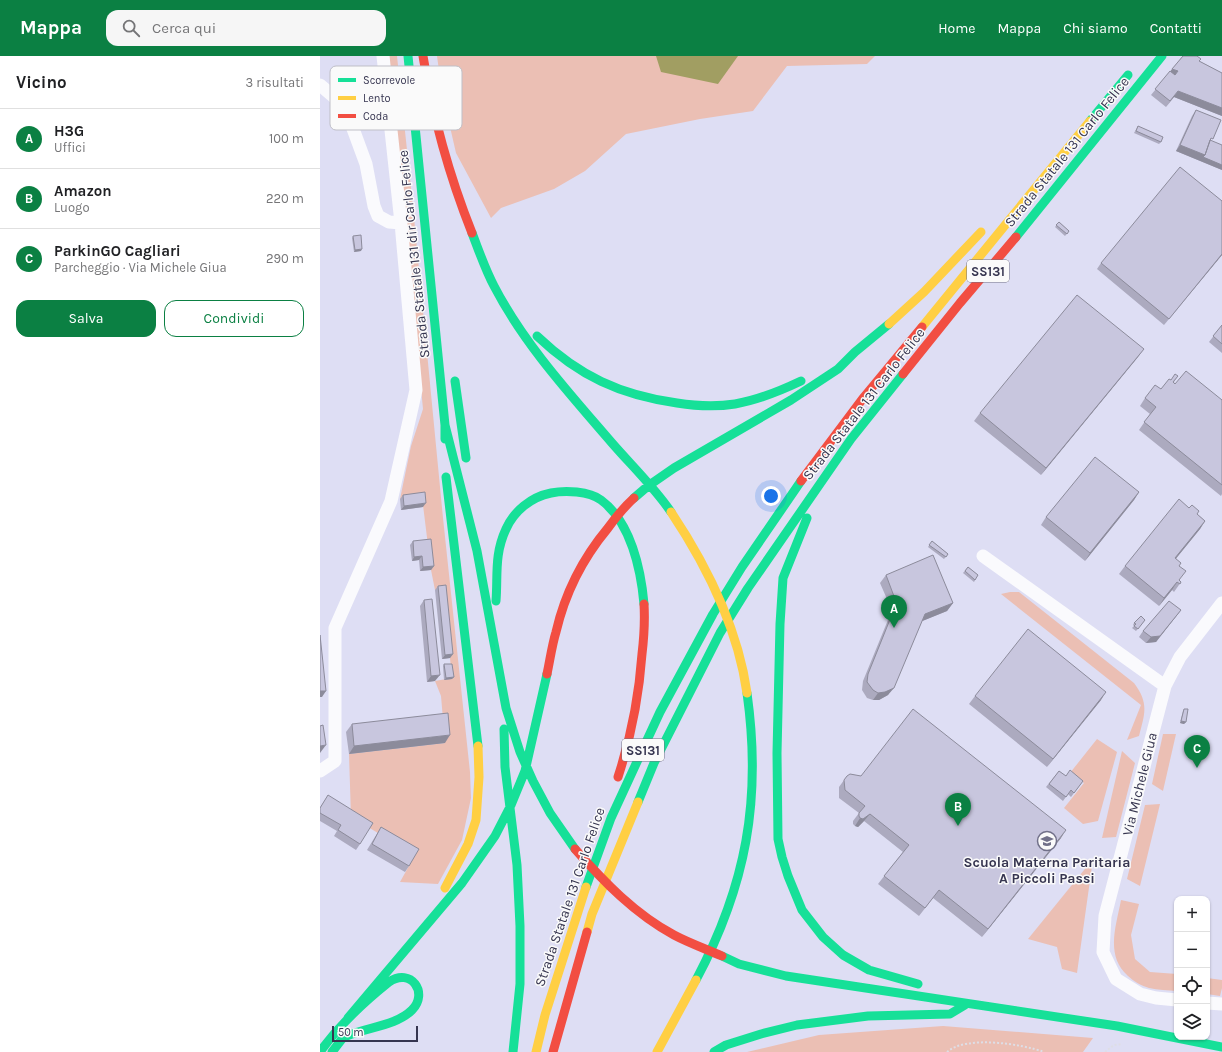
<!DOCTYPE html>
<html lang="it">
<meta charset="utf-8">
<style>
body{margin:0;font-family:Karla,sans-serif;background:#f6f6f6;color:#202124}
.controls{position:absolute;right:12px;bottom:12px;display:grid;overflow:hidden;border-radius:8px;box-shadow:0 1px 3px #0004}
.controls button{width:36px;height:36px;display:grid;place-items:center;padding:0;border:0;border-bottom:1px solid #e0e0e0;background:#fff;color:#202124;font:20px sans-serif}
.scale{position:absolute;left:12px;bottom:10px;width:86px;box-sizing:border-box;padding-left:4px;border:2px solid #363550;border-top:0;font-size:11px;line-height:14px;white-space:nowrap;color:#363550;-webkit-text-stroke:3px #fafafa;paint-order:stroke}
.you{position:absolute;left:451px;top:440px;width:14px;height:14px;margin:-10px;border:3px solid #fff;border-radius:50%;background:#1a73e8;box-shadow:0 0 0 6px #1a73e833}
.badge{display:grid;place-items:center;width:26px;height:26px;border-radius:50%;background:#0b8043;color:#fff;font-size:13px;font-weight:700}
.pin{position:absolute;translate:-50% -33px;filter:drop-shadow(0 1px 2px #0008)}
.pin::after{content:'';position:absolute;top:21px;width:14px;height:12px;background:inherit;clip-path:polygon(0 0,100% 0,50% 100%)}
.list{margin:0;padding:0;list-style:none}
h2{display:flex;justify-content:space-between;align-items:center;height:52px;margin:0;padding:0 16px;font-size:17px}
h2 small{font-size:13px;font-weight:400;color:#757577}
.list li{display:grid;grid-template-columns:26px 1fr auto;gap:12px;align-items:center;box-sizing:border-box;height:60px;padding:0 16px;border-top:1px solid #e0e0e0}
.list b{display:block;font-size:15px;white-space:nowrap}
.list p{margin:0;font-size:13px;white-space:nowrap;color:#757577}
.list em{font-size:13px;font-style:normal;color:#757577}
.actions{display:flex;gap:8px;padding:12px 16px}
.actions a{flex:1;padding:9px 0;border:1px solid #0b8043;border-radius:12px;text-align:center;font-size:14px;color:#0b8043}
.actions .main{background:#0b8043;color:#fff}
.icon{flex:none;width:22px;height:22px;fill:none;stroke:currentColor;stroke-width:2;stroke-linecap:round;stroke-linejoin:round}
.map{position:relative;flex:none;width:902px;height:996px;overflow:hidden}
header{display:flex;align-items:center;gap:24px;box-sizing:border-box;height:56px;padding:0 20px;background:#0b8043;color:#fff}
header strong{font-size:19px}
nav{display:flex;gap:22px;margin-inline-start:auto;font-size:14px}
.search{width:280px;height:36px;background:#f6f6f6;display:flex;align-items:center;gap:10px;box-sizing:border-box;padding:0 14px;border-radius:12px;color:#757577;font-size:15px}
main{display:flex}
aside{flex:1;background:#fff}
.map>svg:first-child{display:block}
.green{fill:#ebbfb4}
.water{fill:#a19e62}
.lines{fill:none;stroke-linecap:round;stroke-linejoin:round}
.path{stroke:#dedee6;stroke-width:2;stroke-dasharray:2 2;stroke-linecap:butt}
.street{stroke:#fafafd;stroke-width:13}
.fast{stroke:#16e098;stroke-width:9}
.slow{stroke:#ffcf43;stroke-width:9}
.jam{stroke:#f24e42;stroke-width:9}
.wall{fill:#acaabf}
.shaded-wall{fill:#8c8b9b}
.building{fill:#c8c6de;stroke:#8c8b9b}
.labels{text-anchor:middle;dominant-baseline:central;stroke-width:3;stroke-linejoin:round;paint-order:stroke}
.shield{fill:#fafafa;stroke:#717083;stroke-width:1}
.shield-label{font-size:13px;font-weight:bold;fill:#363550}
.street-label{font-size:14px;fill:#363550;stroke:#fafafa}
.poi-label{font-size:14px;font-weight:bold;fill:#363550;stroke:#fafafa}
.key{fill:#fafafa;stroke:#bfbfc7;stroke-width:1}
.key-label{font-size:11px;fill:#363550}
</style>
<header>
<strong>Mappa</strong>
<div class="search"><svg class="icon" aria-label="search" viewBox="0 0 24 24"><circle cx="10" cy="10" r="6"/><path d="M15 15l6 6"/></svg>Cerca qui</div>
<nav><a>Home</a><a>Mappa</a><a>Chi siamo</a><a>Contatti</a></nav>
</header>
<main>
<aside>
<h2>Vicino<small>3 risultati</small></h2>
<ul class="list">
<li><span class="badge">A</span><div><b>H3G</b><p>Uffici</p></div><em>100 m</em></li>
<li><span class="badge">B</span><div><b>Amazon</b><p>Luogo</p></div><em>220 m</em></li>
<li><span class="badge">C</span><div><b>ParkinGO Cagliari</b><p>Parcheggio · Via Michele Giua</p></div><em>290 m</em></li>
</ul>
<div class="actions"><a class="main">Salva</a><a>Condividi</a></div>
</aside>
<div class="map">
<svg width="902" height="996" viewBox="0 0 902 996">
<rect width="100%" height="100%" fill="#dedef4"/>
<path class="green" d="M69 0H77L92 141 123 462 150 716 151 742 142 784 118 828 80 826 95 799 31 761 29 698 125 687 121 640 115 625 132 622 123 533 115 534 111 514 102 441 80 443 91 390 103 353Z
M117 0H555L547 8 467 10 433 55 380 63 306 78 265 115 234 133 181 152 171 162 136 97 122 36Z
M690 536H699L814 627C829 647 825 657 819 680L807 684 821 649 681 538Z
M843 678H856L843 735 832 728Z
M777 683 797 696 778 765 763 768 744 752 764 727 750 717Z
M802 695 815 707 796 781 782 782Z
M840 748 820 830 807 823 825 749Z
M773 803 757 917 742 913 737 891 708 883Z
M801 844 819 848 811 879 815 903 830 916 857 918V935C848 934 838 934 829 932 822 930 813 925 808 920 785 899 796 871 801 844Z
M887 922 902 924V932L900 940 887 938Z
M623 970 773 982 763 996H427L499 979Z"/>
<path class="water" d="M336 0H418L398 28 341 16Z"/>
<g class="lines">
<path class="path" d="M627 996C646 979 702 988 724 996
M785 996 794 989 802 988"/>
<path class="street" d="M0 29 20 46 32 70 46 108 54 150 58 160 69 166 81 167
M663 500 845 630
M0 715 15 705V572L71 445 96 334 81 167 63 0
M857 944 836 942 820 938 796 923 783 896 785 860 845 630 860 601 902 547
M887 947 902 948"/>
<path class="fast" d="M88 0 125 369V383
M770 65 808 19
M152 177C159 195 165 213 174 230 204 288 250 338 292 387 312 410 334 431 351 456
M696 181 842 0
M217 280C259 320 300 339 357 347 376 350 396 351 415 348 438 344 460 335 481 325
M135 325 146 402
M125 369 157 495 186 652 200 696 213 725 230 757 255 793
M126 421 158 690
M314 442 328 430 354 412 471 344 518 313 535 296 569 268
M487 462 463 522 460 568 457 697 458 783 462 801 468 820 482 854 503 881 523 899 549 914 598 928
M176 545C178 519 174 499 186 473 194 455 211 441 231 437 245 434 269 435 281 444 311 466 321 514 324 548
M184 673 185 711 197 809 200 870V928L193 996
M318 746 334 707 400 577 428 532 531 383 583 318
M266 831 291 762 340 656 393 558 422 511 481 425
M402 900 419 908 466 920 797 970 902 991
M376 924C426 830 442 744 427 637
M28 962 142 827 175 780 191 749 205 715 227 618
M0 996C19 969 44 946 69 926 91 911 109 937 92 954 76 970 47 971 27 980L22 983 12 996
M394 996 406 989 441 978 477 969 548 960 630 958 645 949"/>
<path class="slow" d="M569 268 604 236 661 176
M602 271 770 65
M351 456C387 510 418 573 427 637
M125 832 148 788 156 764 159 721 158 690
M267 876 272 858 318 746
M216 996 225 959 266 831
M337 996 376 924"/>
<path class="jam" d="M103 0C113 62 129 119 152 177
M583 318 640 247 696 181
M481 425 544 341 602 271
M227 618C230 604 232 589 236 576 245 537 263 502 288 472 296 461 304 451 314 442
M298 721C311 681 319 640 322 598 324 581 325 565 324 548
M255 793C284 826 315 858 354 879 369 887 386 893 402 900
M233 996 267 876"/>
</g>
<path class="wall" d="M863 0 879 5 902 17V60L854 41 846 51 831 39Z
M876 54 902 114 856 95 872 60Z
M818 70 841 86 839 88 814 77Z
M739 166 749 175 745 180 735 171Z
M33 180 41 195 34 196 32 182Z
M902 199 844 269 777 213 781 207Z
M902 269V297L889 286Z
M818 301 721 419 654 365 660 357Z
M858 320 854 326 855 328 902 344V438L901 440 819 374 830 358 820 350 825 342 841 333 851 324Z
M819 436 814 444 765 505 721 469 726 461Z
M83 439 103 451 81 454 80 443Z
M877 458 885 465 880 473 856 502 859 510V525L861 526 854 536 852 534 839 550 799 518 805 510Z
M93 485 114 510 111 514 100 515 99 504 92 505 90 489Z
M612 485 628 498 624 503 608 491Z
M648 511 658 519 654 526 643 517Z
M566 519 633 547 627 555 602 565 568 639 559 644H553L547 642 542 634 543 625 570 559 567 558 570 550 560 527Z
M118 530 133 598 130 602 122 603 115 534Z
M104 544 115 625 107 626 100 550Z
M861 554 836 586 826 587 819 581 823 575Z
M825 564 816 575 812 572 814 570 813 569 814 567Z
M124 608 134 621 132 623 124 624 123 610Z
M655 640 781 644 727 711 649 648Z
M864 653 866 666 864 668 860 667 863 655Z
M32 668 125 687 29 698 26 676Z
M739 715 746 720 763 725 751 741 748 738 743 745 726 731Z
M527 720 741 782 662 881 613 842 599 860 558 828 583 796 544 765 538 771 535 770 533 768V765L539 757 519 742V731Z
M8 739 40 788 36 794 14 780 17 775 0 765V752Z
M61 771 89 810 85 816 47 794Z"/>
<path class="shaded-wall" d="M852 13 858 15 854 21 848 19Z
M858 35 902 52V60L854 41 846 51Z
M860 89 885 99 902 109V114L856 95Z
M42 193 41 195 34 196 35 194Z
M902 198V199L844 269 849 263Z
M824 293 818 301 721 419 726 412Z
M819 436 814 444 765 505 770 497Z
M106 447 103 451 81 454 84 450Z
M885 465 880 473 850 510 855 502Z
M102 500 99 504 92 505 94 501Z
M114 510 111 514 100 515 103 511Z
M857 526 852 534 839 550 844 542Z
M633 547 627 555 600 566 605 558Z
M573 550 575 551 570 559 567 558Z
M861 554 836 586 826 587 831 581Z
M133 598 130 602 122 603 125 599Z
M120 619 115 625 107 626 111 620Z
M134 621 132 623 124 624 126 622Z
M574 632 568 639 559 644H553L558 637Z
M0 635H6L2 641H0Z
M786 636 781 644 727 711 733 703Z
M861 665 866 666 864 668 860 667Z
M130 679 125 687 29 698 34 690Z
M6 689 0 697V690Z
M550 758 544 765 538 771 535 770 540 762Z
M746 774 741 782 662 881 668 873Z"/>
<path class="building" d="M863 0H877L881 3 879 5 902 17V52L858 35 850 45 835 33 850 15 855 19 858 15 852 13Z
M876 54 901 64 893 83 891 82 885 99 860 89Z
M818 70 843 81 841 86 816 75Z
M890 84 902 89V109L883 101 885 99Z
M860 111 902 145V198L849 263 781 207Z
M739 166 749 175 747 178 736 169Z
M41 179 42 193 35 194 33 180Z
M757 239 824 293 726 412 660 357Z
M902 269V288L893 280Z
M866 315 902 344V429L824 366 836 351 825 342 835 329 841 333 849 323 851 324 855 318 858 320 853 326 855 328Z
M775 401 819 436 770 497 726 461Z
M105 436 106 447 84 450 83 439Z
M859 443 869 452 872 449 879 455 877 458 885 465 855 502 861 507 859 510 866 515 859 524 861 526 860 528 857 526 844 542 805 510Z
M111 483 114 510 103 511 102 500 94 501 93 485Z
M612 485 628 498 626 501 609 489Z
M613 499 633 547 605 558 574 632 565 636 558 637 553 634 547 626 548 618 575 551 573 550 575 543 566 519Z
M648 511 658 519 655 524 645 515Z
M126 529 133 598 125 599 118 530Z
M112 543 120 619 111 620 104 544Z
M849 545 861 554 840 580 831 581 823 575Z
M821 560 825 564 818 573 814 570 816 568 814 567Z
M708 573 786 636 733 703 655 640Z
M0 579 6 635H0Z
M124 608H132L134 621 126 622Z
M593 653 746 774 668 873 619 834 605 852 564 820 589 789 550 758 543 763 540 762 539 760V757L545 750 525 734 524 724 527 720 530 718 541 720Z
M864 653H868L866 666 861 665Z
M128 657 130 679 34 690 32 668Z
M3 669 6 689 0 690V670Z
M750 714 763 725 754 737 751 734 746 741 729 728 739 715 746 720Z
M8 739 53 767 40 788 18 774 21 769 0 757V752Z
M61 771 99 793 89 810 52 788Z"/>
<defs>
<g id="school-ring" transform="scale(1)"><circle r="9.5" fill="#fafafa" stroke="#717089" stroke-width="1.5"/><path d="M0-5L7-2L0 1L-7-2ZM-4 1L0 2.5L4 1V4Q0 6-4 4Z" fill="#717089"/></g>
</defs>
<g fill-rule="evenodd">
<use href="#school-ring" x="727" y="785"/>
</g>
<g class="labels">
<g class="shield">
<rect x="647" y="204" width="42" height="22" rx="3"/>
<rect x="302" y="683" width="42" height="22" rx="3"/>
</g>
<g class="shield-label">
<text x="668" y="215">SS131</text>
<text x="323" y="694">SS131</text>
</g>
<g class="street-label">
<text transform="translate(747 96) rotate(-51)">Strada Statale 131 Carlo Felice</text>
<text transform="translate(94 198) rotate(-96)">Strada Statale 131 dir Carlo Felice</text>
<text transform="translate(544 348) rotate(-52)">Strada Statale 131 Carlo Felice</text>
<text transform="translate(820 728) rotate(-76)">Via Michele Giua</text>
<text transform="translate(250 841) rotate(-71)">Strada Statale 131 Carlo Felice</text>
</g>
<g class="poi-label">
<text x="727" y="806">Scuola Materna Paritaria<tspan x="727" dy="16">A Piccoli Passi</tspan></text>
</g>
</g>
<rect x="10" y="10" width="132" height="64" rx="6" class="key"/>
<rect x="18" y="22" width="18" height="4" fill="#16e098"/>
<rect x="18" y="40" width="18" height="4" fill="#ffcf43"/>
<rect x="18" y="58" width="18" height="4" fill="#f24e42"/>
<g class="key-label">
<text x="43" y="28">Scorrevole</text>
<text x="43" y="46">Lento</text>
<text x="43" y="64">Coda</text>
</g>
</svg>
<div class="controls">
<button>+</button>
<button>−</button>
<button><svg class="icon" aria-label="locate" viewBox="0 0 24 24"><circle cx="12" cy="12" r="6"/><path d="M12 2v4M12 18v4M2 12h4M18 12h4"/></svg></button>
<button><svg class="icon" aria-label="layers" viewBox="0 0 24 24"><path d="M12 4l9 5-9 5-9-5zM3 14l9 5 9-5"/></svg></button>
</div>
<div class="scale">50 m</div>
<div class="you"></div>
<div class="pin badge" style="left:574px;top:572px">A</div>
<div class="pin badge" style="left:638px;top:770px">B</div>
<div class="pin badge" style="left:877px;top:712px">C</div>
</div>
</main>
